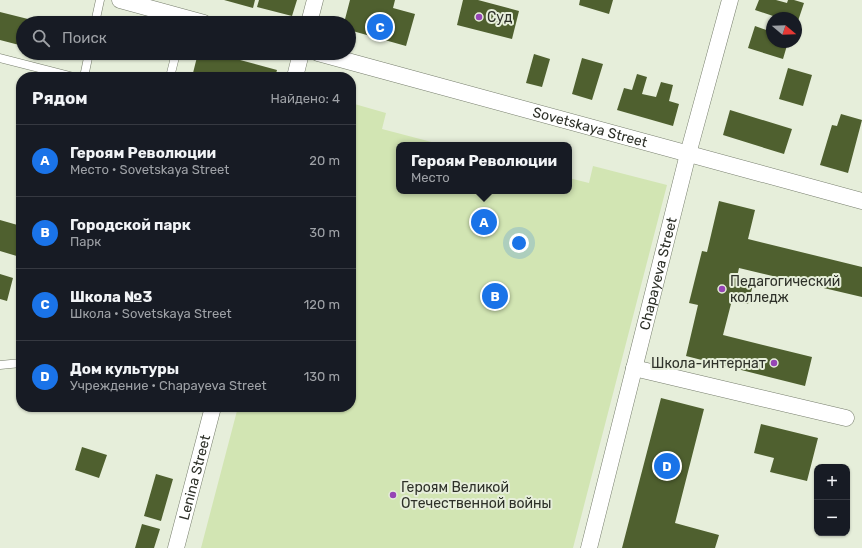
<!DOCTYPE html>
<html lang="ru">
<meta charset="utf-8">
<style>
body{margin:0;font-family:Rubik,sans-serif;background:#242831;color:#f1f3f6}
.controls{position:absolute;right:12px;bottom:12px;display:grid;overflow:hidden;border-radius:8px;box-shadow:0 1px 3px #0004}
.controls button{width:36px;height:36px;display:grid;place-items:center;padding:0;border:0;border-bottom:1px solid #363941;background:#171b24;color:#f1f3f6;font:20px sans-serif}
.compass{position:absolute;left:766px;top:12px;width:36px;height:36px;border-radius:50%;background:#171b24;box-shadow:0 1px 3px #0004;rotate:109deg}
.you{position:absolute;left:519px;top:243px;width:14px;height:14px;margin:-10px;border:3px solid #fff;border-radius:50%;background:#1a73e8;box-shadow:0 0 0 6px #1a73e833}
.badge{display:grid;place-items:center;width:26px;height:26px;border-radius:50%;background:#1a73e8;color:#fff;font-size:13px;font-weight:700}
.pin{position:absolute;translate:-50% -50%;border:2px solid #fff;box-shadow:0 1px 4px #0006}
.popup{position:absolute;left:396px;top:142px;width:176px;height:52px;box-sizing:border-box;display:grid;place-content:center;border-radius:8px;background:#171b24;filter:drop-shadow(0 1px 3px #0005);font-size:13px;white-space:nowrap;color:#9ea1a6}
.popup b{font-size:15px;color:#f1f3f6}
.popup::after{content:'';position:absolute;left:50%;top:100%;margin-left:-8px;border:8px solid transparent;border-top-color:#171b24}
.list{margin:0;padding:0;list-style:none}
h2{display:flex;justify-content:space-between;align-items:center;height:52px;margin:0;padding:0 16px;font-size:17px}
h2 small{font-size:13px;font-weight:400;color:#9ea1a6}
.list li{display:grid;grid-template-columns:26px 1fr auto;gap:12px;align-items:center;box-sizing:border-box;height:72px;padding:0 16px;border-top:1px solid #363941}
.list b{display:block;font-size:15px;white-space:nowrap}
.list p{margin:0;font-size:13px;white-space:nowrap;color:#9ea1a6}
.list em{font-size:13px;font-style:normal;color:#9ea1a6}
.icon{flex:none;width:22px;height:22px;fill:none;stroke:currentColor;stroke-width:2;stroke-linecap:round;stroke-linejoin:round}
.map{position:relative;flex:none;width:862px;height:548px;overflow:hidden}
.search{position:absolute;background:#171b24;box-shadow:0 1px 3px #0004;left:16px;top:16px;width:340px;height:44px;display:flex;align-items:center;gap:10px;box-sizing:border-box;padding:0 14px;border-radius:22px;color:#9ea1a6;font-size:15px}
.panel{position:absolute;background:#171b24;box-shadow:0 1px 3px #0004;left:16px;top:72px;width:340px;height:340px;border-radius:16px}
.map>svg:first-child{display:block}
.green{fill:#d2e5b3}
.building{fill:#4f602f}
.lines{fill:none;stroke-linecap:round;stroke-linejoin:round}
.service-casing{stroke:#767d6c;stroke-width:9}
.minor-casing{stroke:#767d6c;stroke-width:17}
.service{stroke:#fff;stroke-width:8}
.minor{stroke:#fff;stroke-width:16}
.poi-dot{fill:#9645b5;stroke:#e6eeda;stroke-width:1.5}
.labels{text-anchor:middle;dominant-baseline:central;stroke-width:4;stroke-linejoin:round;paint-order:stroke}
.poi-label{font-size:14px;fill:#2e3129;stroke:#e6eeda;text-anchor:start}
.street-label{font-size:14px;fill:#2e3129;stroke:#e6eeda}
</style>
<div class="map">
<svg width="862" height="548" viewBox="0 0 862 548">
<rect width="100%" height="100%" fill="#e6eeda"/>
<path class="green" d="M351 103 386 113 382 129 443 145H399V191H569V178L589 183 593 166 667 185 573 548H201L238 407H351Z"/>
<path class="building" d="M224 0H255L253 8Z
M259 0H297L292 16 257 7Z
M350 0H395L393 8 415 14 406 46 349 30V23H344Z
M463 0H478L519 11 512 39 457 25Z
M580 0H613L609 14 579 5Z
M759 0H776L787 3 788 0H794L804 3 797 24 796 18H779L755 10Z
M0 12 40 22 39 23H23V46L0 40Z
M755 26 772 32V42H788L783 59 748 48Z
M198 53H214L277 70 275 77H192Z
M534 54 550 59 542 87 526 83Z
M582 58 603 64 592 100 572 94Z
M788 68 812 75 803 106 779 99Z
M637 74 647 77 642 94 656 97 661 82 673 85 669 101 679 104 673 126 617 110 624 88 632 90Z
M730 110 792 129 784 154 723 135Z
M841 114 862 120 848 173 820 165 832 125 837 126Z
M719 201 755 210 748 239 862 267V297L739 268 737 277 754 281 748 304 732 300 723 335 812 357 805 386 686 356 698 305 689 303 702 251 707 252Z
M0 220 21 226 20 257 0 251Z
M0 274 13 278 7 301 0 299Z
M661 398 704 409 675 523 719 535 715 548H622Z
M761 424 818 438 807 481 770 472 774 458 754 453Z
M82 447 107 455 99 478 75 470Z
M156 474 173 479 161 521 144 516Z
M142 524 160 529 154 548H135Z"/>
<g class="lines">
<g class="service-casing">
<path id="service" d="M95 23 100 0
M0 58 74 77
M84 77 89 53
M170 77 176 53
M0 365 21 363"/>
</g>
<g class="minor-casing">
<g id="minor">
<path d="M120 0 204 23"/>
<path d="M309 23 315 0"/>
<path id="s1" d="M318 53 862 201"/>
<path d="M295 77 301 53"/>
<path d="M634 368 846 418"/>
<path id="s2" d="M176 548 213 407"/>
<path id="s3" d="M589 548 688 154 730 0"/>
</g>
</g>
<use href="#service" class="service"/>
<use href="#minor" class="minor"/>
</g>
<g class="poi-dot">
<circle cx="479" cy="17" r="4"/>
<circle cx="722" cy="289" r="4"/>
<circle cx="774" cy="363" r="4"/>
<circle cx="393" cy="495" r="4"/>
</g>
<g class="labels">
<g class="poi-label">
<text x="487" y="17">Суд</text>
<text x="730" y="281">Педагогический<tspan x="730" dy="16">колледж</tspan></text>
<text x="766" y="363" text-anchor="end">Школа-интернат</text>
<text x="401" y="487">Героям Великой<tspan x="401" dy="16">Отечественной войны</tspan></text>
</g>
<g class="street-label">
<text stroke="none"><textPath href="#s1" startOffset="282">Sovetskaya Street</textPath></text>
<text stroke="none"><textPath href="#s3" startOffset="283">Chapayeva Street</textPath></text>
<text stroke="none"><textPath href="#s2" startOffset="73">Lenina Street</textPath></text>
</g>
</g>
</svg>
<div class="controls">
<button>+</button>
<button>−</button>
</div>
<svg class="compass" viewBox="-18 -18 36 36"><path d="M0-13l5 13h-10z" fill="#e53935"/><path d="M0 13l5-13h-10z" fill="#9ea1a6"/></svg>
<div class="you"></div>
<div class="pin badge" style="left:484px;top:222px">A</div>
<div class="popup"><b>Героям Революции</b>Место</div>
<div class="pin badge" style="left:495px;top:296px">B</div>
<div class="pin badge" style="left:380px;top:27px">C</div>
<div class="pin badge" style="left:667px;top:466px">D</div>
<div class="search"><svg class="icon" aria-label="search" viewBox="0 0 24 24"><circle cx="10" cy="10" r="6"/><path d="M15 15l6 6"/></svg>Поиск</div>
<section class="panel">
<h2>Рядом<small>Найдено: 4</small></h2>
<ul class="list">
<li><span class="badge">A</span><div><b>Героям Революции</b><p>Место · Sovetskaya Street</p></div><em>20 m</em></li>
<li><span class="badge">B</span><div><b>Городской парк</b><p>Парк</p></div><em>30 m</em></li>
<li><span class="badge">C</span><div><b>Школа №3</b><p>Школа · Sovetskaya Street</p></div><em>120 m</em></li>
<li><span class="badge">D</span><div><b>Дом культуры</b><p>Учреждение · Chapayeva Street</p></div><em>130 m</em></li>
</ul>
</section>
</div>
